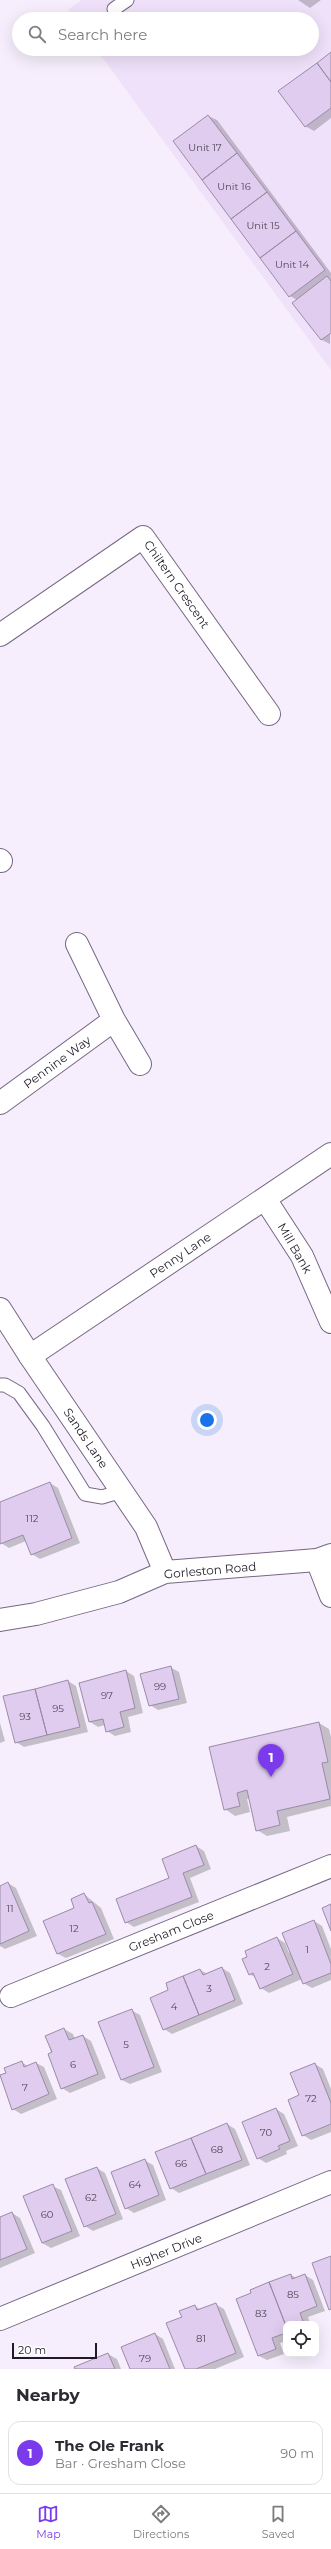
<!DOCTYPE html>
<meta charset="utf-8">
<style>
body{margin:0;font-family:Montserrat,sans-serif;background:#f2f2f3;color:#2b2b33}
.controls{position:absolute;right:12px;bottom:12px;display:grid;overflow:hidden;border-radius:8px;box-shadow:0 4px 16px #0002}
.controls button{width:36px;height:36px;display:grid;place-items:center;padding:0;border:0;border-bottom:1px solid #e1e1e2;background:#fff;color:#2b2b33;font:20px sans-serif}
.scale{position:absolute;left:12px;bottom:10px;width:85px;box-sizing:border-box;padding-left:4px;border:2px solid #211a26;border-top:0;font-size:11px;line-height:14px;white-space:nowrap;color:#211a26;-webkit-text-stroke:3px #fff;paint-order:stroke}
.you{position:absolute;left:207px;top:1420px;width:14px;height:14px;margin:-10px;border:3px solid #fff;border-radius:50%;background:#1a73e8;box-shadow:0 0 0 6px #1a73e833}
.badge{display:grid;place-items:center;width:26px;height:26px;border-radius:50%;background:#7c3aed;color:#fff;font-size:13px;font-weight:700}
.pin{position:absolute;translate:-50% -33px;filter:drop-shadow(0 1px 2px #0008)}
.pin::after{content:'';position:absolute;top:21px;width:14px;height:12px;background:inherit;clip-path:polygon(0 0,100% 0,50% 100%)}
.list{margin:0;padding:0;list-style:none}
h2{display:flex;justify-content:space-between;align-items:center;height:52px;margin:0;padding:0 16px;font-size:17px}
h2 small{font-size:13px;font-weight:400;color:#7c7c81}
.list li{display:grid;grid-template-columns:26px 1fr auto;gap:12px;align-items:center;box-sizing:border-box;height:64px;margin:0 8px 8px;padding:0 8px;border:1px solid #e1e1e2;border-radius:12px}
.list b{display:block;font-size:15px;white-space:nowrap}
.list p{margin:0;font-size:13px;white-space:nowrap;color:#7c7c81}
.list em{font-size:13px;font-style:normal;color:#7c7c81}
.icon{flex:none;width:22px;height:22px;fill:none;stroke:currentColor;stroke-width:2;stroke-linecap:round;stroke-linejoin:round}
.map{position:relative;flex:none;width:331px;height:2369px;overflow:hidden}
.search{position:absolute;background:#fff;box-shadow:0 4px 16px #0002;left:12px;right:12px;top:12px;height:44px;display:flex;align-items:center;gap:10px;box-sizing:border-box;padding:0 14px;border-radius:22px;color:#7c7c81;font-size:15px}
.sheet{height:124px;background:#fff}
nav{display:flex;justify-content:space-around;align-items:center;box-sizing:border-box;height:56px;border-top:1px solid #e1e1e2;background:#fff;font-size:11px;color:#7c7c81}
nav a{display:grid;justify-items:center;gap:2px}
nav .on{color:#7c3aed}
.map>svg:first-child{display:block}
.built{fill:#efe1fa}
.shadow{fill:#0003}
.building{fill:#dfccee;stroke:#9c8aa9}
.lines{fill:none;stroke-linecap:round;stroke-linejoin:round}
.lane-casing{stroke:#776684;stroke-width:15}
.street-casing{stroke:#776684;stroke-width:24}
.secondary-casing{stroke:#776684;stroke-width:24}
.lane{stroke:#fff;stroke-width:13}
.street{stroke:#fff;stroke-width:22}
.secondary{stroke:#fff;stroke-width:22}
.labels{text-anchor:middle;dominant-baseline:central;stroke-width:4;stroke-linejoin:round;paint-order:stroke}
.number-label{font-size:10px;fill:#504658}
.street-label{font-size:12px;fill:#211a26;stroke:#fff}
</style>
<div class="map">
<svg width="331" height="2369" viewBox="0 0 331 2369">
<rect width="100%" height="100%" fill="#f6eefc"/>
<path class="built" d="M81 0H331V370L96 49H312V19H75L68 10Z"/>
<path class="shadow" d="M298 0H321L310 8Z
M331 54V118L314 131 305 126Z
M208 116 217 120 331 273 330 344 322 340 293 303 297 300 290 296Z
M50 1483 58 1488 80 1543 40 1559 32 1554 26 1541 9 1548 1 1543 0 1503Z
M170 1667 179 1672 187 1703 158 1710 150 1705Z
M126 1671 134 1676 143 1713 128 1717 131 1732 115 1736 107 1731 105 1725 98 1727 90 1722Z
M68 1681 76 1686 88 1732 24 1747 16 1742Z
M0 1723 5 1741 0 1743Z
M319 1723 329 1729 331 1737V1806L287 1817 290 1831 267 1836 257 1830 250 1798 247 1799 250 1812 235 1816 225 1809 211 1748Z
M196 1846 204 1851 211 1869 190 1878 199 1902 134 1927 126 1922 170 1879Z
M8 1883 16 1888 37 1936 5 1949 0 1946V1887Z
M84 1894 101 1908 114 1939 66 1958 58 1954Z
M314 1921 322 1926 331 1949V1980L312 1988 303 1983 302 1979 269 1993 261 1988 257 1978 249 1974 248 1957 277 1938 285 1943 289 1953 291 1952Z
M222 1968 230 1973 243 2004 172 2034 164 2029 170 1990 200 1970 208 1974Z
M131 2010 140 2015 162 2072 130 2084 122 2080Z
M64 2029 73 2034 75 2039 83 2036 91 2041 106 2078 70 2093 62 2088 46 2036Z
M21 2062 28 2066 36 2063 44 2067 57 2099 21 2114 13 2109 0 2076Z
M315 2064 323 2069 331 2089V2132L311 2140 303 2135Z
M276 2109 284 2114 298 2146 286 2151 287 2154 266 2163 258 2158Z
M227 2124 235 2129 250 2165 179 2193 171 2188Z
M144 2160 153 2165 166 2200 134 2213 126 2208Z
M97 2168 105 2173 123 2219 93 2231 85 2226Z
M52 2186 61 2190 80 2236 51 2248 42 2243Z
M12 2213 20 2218 35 2253 0 2268V2218Z
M291 2275 297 2278 305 2275 313 2280 325 2311 308 2317 310 2324H286V2341L280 2343 284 2354 267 2360 259 2356 252 2294Z
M215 2304 224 2309 244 2357 215 2369H186L183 2317 195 2306 201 2310Z
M155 2334 163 2339 175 2369H132Z
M108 2354 117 2359 121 2369H73Z"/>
<path class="building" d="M331 52V82L317 63Z
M317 63 331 82V108L305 127 278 91Z
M208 115 237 153 202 180 173 141Z
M237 153 267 192 231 219 202 180Z
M267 192 296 231 260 258 231 219Z
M296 231 325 270 289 297 260 258Z
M327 276 331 281V333L321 340 292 303Z
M50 1482 72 1538 31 1555 23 1535 0 1544V1502Z
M171 1666 179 1699 149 1706 140 1674Z
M126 1670 135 1708 120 1712 124 1727 106 1732 103 1719 89 1722 79 1683Z
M68 1680 80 1727 47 1735 35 1689Z
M35 1689 47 1735 15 1743 3 1696Z
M319 1722 328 1762 322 1763 330 1799 277 1811 280 1825 256 1831 247 1790 237 1793 240 1806 224 1810 209 1747Z
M196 1845 204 1865 183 1873 192 1897 125 1923 116 1899 169 1878 162 1859Z
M8 1882 29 1931 0 1944V1886Z
M84 1893 89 1903 92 1902 106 1934 57 1954 43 1921 74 1908 71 1899Z
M331 1904V1931L322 1908Z
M314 1920 331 1964V1973L303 1984 282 1933Z
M277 1937 293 1974 260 1989 253 1973 249 1975 242 1959 247 1957 245 1951Z
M222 1967 235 2000 199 2015 183 1976 200 1969 203 1975Z
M183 1976 199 2015 163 2030 150 1998 168 1990 166 1983Z
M132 2009 154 2067 121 2080 98 2022Z
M64 2028 69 2040 83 2035 98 2074 61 2089 48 2054 52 2052 45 2036Z
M22 2061 24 2067 36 2062 49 2094 12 2110 0 2075 6 2073 4 2068Z
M315 2063 331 2103V2124L302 2136 288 2100 299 2095 290 2073Z
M276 2108 290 2141 278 2146 280 2149 257 2159 242 2122Z
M227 2123 242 2160 206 2174 191 2138Z
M191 2138 206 2174 170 2189 155 2152Z
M145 2159 159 2195 125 2209 111 2172Z
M97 2167 116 2214 84 2227 65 2179Z
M53 2184 72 2231 42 2243 23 2196Z
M12 2212 27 2249 0 2260V2217Z
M331 2256V2309L329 2310 312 2263Z
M291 2274 292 2279 305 2274 317 2306 300 2313 304 2324H286V2326L269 2282Z
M269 2282 286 2326V2333L272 2338 276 2349 258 2356 236 2299 251 2293 250 2290Z
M216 2303 236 2353 196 2369H185L166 2323 182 2317 179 2311 195 2305 197 2310Z
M155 2333 170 2369H130L121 2347Z
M108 2353 115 2369H75L74 2367Z"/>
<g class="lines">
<g class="lane-casing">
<path id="lane" d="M114 9 127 0
M0 1385H5L19 1393 43 1426 85 1494 102 1497 122 1491"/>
</g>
<g class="street-casing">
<path id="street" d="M0 635 143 537 269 714
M0 860 1 861
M77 944 114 1020 140 1064
M0 1103 114 1020
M265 1199 302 1256 331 1322
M30 1356 331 1154
M317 1560 331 1596
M11 1996 331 1866
M0 2319 331 2182"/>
</g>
<g class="secondary-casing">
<path id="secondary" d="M0 1309 30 1356 146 1527 165 1572
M0 1620 36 1614 119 1592 165 1572 317 1560 331 1555"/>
</g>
<use href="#lane" class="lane"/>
<use href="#street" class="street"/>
<use href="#secondary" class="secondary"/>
</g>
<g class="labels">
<g class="number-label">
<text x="205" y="147">Unit 17</text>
<text x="234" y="186">Unit 16</text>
<text x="263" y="225">Unit 15</text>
<text x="292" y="264">Unit 14</text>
<text x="32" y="1518">112</text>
<text x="160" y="1686">99</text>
<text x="107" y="1695">97</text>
<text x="58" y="1708">95</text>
<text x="25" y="1716">93</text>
<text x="10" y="1908">11</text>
<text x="74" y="1928">12</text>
<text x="307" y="1949">1</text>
<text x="267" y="1966">2</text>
<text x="209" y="1988">3</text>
<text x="174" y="2006">4</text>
<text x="126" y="2044">5</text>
<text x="73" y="2064">6</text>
<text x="25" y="2087">7</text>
<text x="311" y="2098">72</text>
<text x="266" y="2132">70</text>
<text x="217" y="2149">68</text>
<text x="181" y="2163">66</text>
<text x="135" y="2184">64</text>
<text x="91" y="2197">62</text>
<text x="47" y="2214">60</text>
<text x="293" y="2294">85</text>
<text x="261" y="2313">83</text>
<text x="201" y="2338">81</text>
<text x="145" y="2358">79</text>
</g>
<g class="street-label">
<text transform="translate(177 584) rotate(55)">Chiltern Crescent</text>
<text transform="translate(57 1062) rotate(-36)">Pennine Way</text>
<text transform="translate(295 1248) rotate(60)">Mill Bank</text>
<text transform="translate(180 1255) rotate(-34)">Penny Lane</text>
<text transform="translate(86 1438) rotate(56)">Sands Lane</text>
<text transform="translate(210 1570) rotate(-5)">Gorleston Road</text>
<text transform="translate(171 1931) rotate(-22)">Gresham Close</text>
<text transform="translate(166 2251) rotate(-22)">Higher Drive</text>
</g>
</g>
</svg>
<div class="controls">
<button><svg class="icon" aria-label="locate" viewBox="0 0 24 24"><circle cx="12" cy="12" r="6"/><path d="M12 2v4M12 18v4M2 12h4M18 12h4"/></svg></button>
</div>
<div class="scale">20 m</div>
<div class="you"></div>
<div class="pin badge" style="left:271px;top:1777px">1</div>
<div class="search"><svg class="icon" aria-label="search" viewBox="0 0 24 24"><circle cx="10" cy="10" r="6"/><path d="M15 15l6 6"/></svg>Search here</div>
</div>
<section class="sheet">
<h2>Nearby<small></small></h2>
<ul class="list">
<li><span class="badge">1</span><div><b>The Ole Frank</b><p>Bar · Gresham Close</p></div><em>90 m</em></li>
</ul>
</section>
<nav>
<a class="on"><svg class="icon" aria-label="map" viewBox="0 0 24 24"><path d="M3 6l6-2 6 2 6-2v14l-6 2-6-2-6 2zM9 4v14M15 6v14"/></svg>Map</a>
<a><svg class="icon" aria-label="directions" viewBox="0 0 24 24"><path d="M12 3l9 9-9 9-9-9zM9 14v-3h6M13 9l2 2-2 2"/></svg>Directions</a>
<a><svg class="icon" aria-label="saved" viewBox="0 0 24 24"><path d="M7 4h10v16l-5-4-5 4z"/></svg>Saved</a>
</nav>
